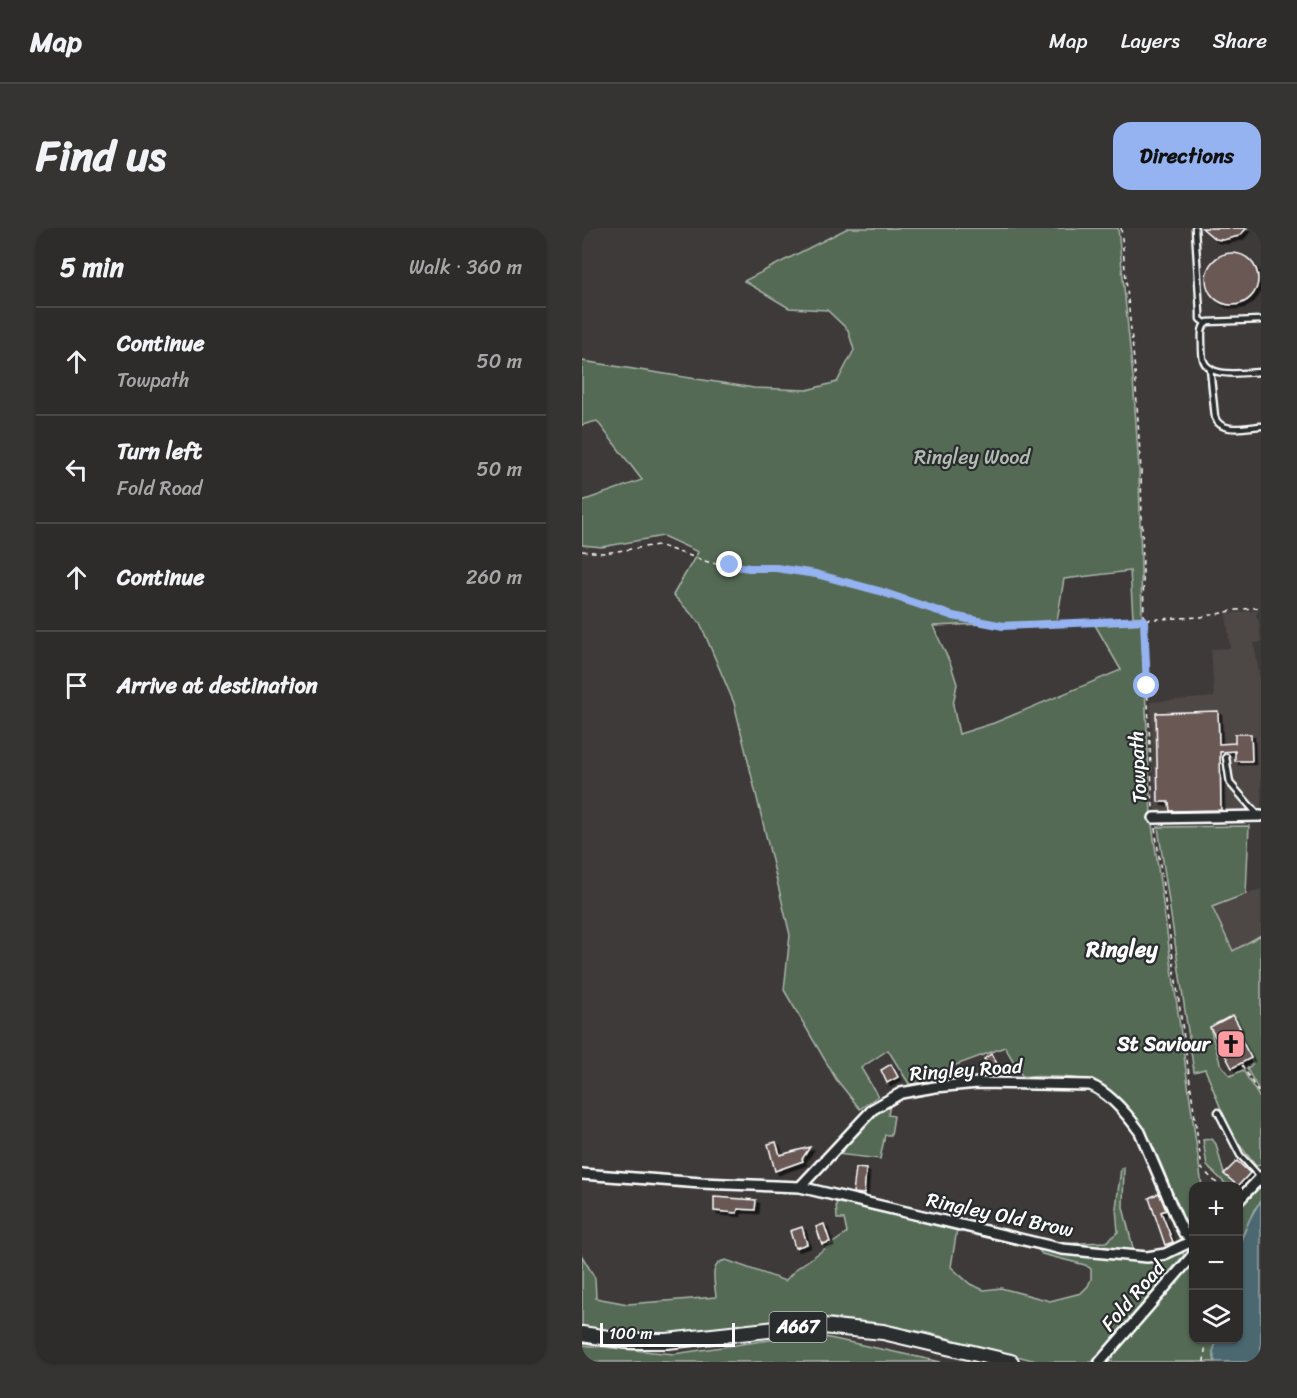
<!DOCTYPE html>
<meta charset="utf-8">
<style>
body{margin:0;font-family:Sriracha,sans-serif;background:#363433;color:#f1f3f6}
.controls{position:absolute;right:18px;bottom:18px;display:grid;overflow:hidden;border-radius:12px;box-shadow:0 2px 4px #0004}
.controls button{width:54px;height:54px;display:grid;place-items:center;padding:0;border:0;border-bottom:2px solid #494847;background:#2e2c2b;color:#f1f3f6;font:30px sans-serif}
.scale{position:absolute;left:18px;bottom:15px;width:135px;box-sizing:border-box;padding-left:6px;border:3px solid #fff;border-top:0;font-size:16px;line-height:21px;white-space:nowrap;color:#fff;-webkit-text-stroke:4px #2a2d2e;paint-order:stroke}
.stop{position:absolute;width:18px;height:18px;margin:-14px;border:4px solid #95b2f1;border-radius:50%;background:#fff}
.stop.end{background:#95b2f1;border-color:#fff;box-shadow:0 2px 6px #0008}
.list{margin:0;padding:0;list-style:none}
h2{display:flex;justify-content:space-between;align-items:center;height:78px;margin:0;padding:0 24px;font-size:26px}
h2 small{font-size:20px;font-weight:400;color:#a7a7a9}
.list li{display:grid;grid-template-columns:39px 1fr auto;gap:18px;align-items:center;box-sizing:border-box;height:108px;padding:0 24px;border-top:2px solid #494847}
.list b{display:block;font-size:22px;white-space:nowrap}
.list p{margin:0;font-size:20px;white-space:nowrap;color:#a7a7a9}
.list em{font-size:20px;font-style:normal;color:#a7a7a9}
.icon{flex:none;width:33px;height:33px;fill:none;stroke:currentColor;stroke-width:2;stroke-linecap:round;stroke-linejoin:round}
.map{position:relative;flex:none;width:679px;height:1134px;overflow:hidden;border-radius:18px}
header{display:flex;align-items:center;gap:36px;box-sizing:border-box;height:84px;padding:0 30px;background:#2e2c2b;border-bottom:2px solid #494847}
header strong{font-size:28px}
nav{display:flex;gap:33px;margin-inline-start:auto;font-size:21px}
.intro{display:flex;align-items:center;justify-content:space-between;box-sizing:border-box;height:144px;padding:0 36px}
h1{margin:0;font-size:42px}
.button{padding:15px 27px;border-radius:18px;background:#95b2f1;color:#111;font-size:21px;font-weight:700}
main{display:flex;gap:36px;padding:0 36px}
aside{flex:1;background:#2e2c2b;border-radius:18px;box-shadow:0 2px 4px #0004}
.map>svg:first-child{display:block}
.built{fill:#4e4745}
.green{fill:#556a55;stroke:#aab4aa;stroke-width:1.5}
.water{fill:#4c6771;stroke:#94a4aa;stroke-width:1.5}
.building{fill:#6a5854;stroke:#fff;stroke-width:1.5;filter:url(#shadow)}
.lines{fill:none;stroke-linecap:round;stroke-linejoin:round}
.service-casing{stroke:#fff;stroke-width:9}
.minor-casing{stroke:#fff;stroke-width:14}
.primary-casing{stroke:#fff;stroke-width:18}
.path{stroke:#fff;stroke-width:1.5;stroke-dasharray:4.5 4.5;stroke-linecap:butt}
.service{stroke:#2a2d2e;stroke-width:4.5}
.minor{stroke:#2a2d2e;stroke-width:9}
.primary{stroke:#2a2d2e;stroke-width:14}
.route{stroke:#95b2f1;stroke-width:8}
.labels{text-anchor:middle;dominant-baseline:central;stroke-width:4.5;stroke-linejoin:round;paint-order:stroke}
.shield{fill:#2a2d2e;stroke:#bfc0c0;stroke-width:1.5}
.shield-label{font-size:18px;font-weight:bold;fill:#fff}
.park-label{font-size:20px;fill:#b2bcb2;stroke:#2a2d2e}
.street-label{font-size:20px;fill:#fff;stroke:#2a2d2e}
.poi-label{font-size:20px;font-weight:bold;fill:#fff;stroke:#2a2d2e;text-anchor:end}
.quarter-label{font-size:22px;font-weight:bold;fill:#fff;stroke:#2a2d2e}
</style>
<header>
<strong>Map</strong>
<nav><a>Map</a><a>Layers</a><a>Share</a></nav>
</header>
<div class="intro"><h1>Find us</h1><a class="button">Directions</a></div>
<main>
<aside>
<h2>5 min<small>Walk · 360 m</small></h2>
<ul class="list">
<li><svg class="icon" aria-label="ahead" viewBox="0 0 24 24"><path d="M12 20V5M6 11l6-6 6 6"/></svg><div><b>Continue</b><p>Towpath</p></div><em>50 m</em></li>
<li><svg class="icon" aria-label="left" viewBox="0 0 24 24"><path d="M17 20v-9H6M10 6l-5 5 5 5"/></svg><div><b>Turn left</b><p>Fold Road</p></div><em>50 m</em></li>
<li><svg class="icon" aria-label="ahead" viewBox="0 0 24 24"><path d="M12 20V5M6 11l6-6 6 6"/></svg><div><b>Continue</b></div><em>260 m</em></li>
<li><svg class="icon" aria-label="arrive" viewBox="0 0 24 24"><path d="M6 21V4h12l-3 4 3 4H6"/></svg><div><b>Arrive at destination</b></div></li>
</ul>
</aside>
<div class="map">
<svg width="679" height="1134" viewBox="0 0 679 1134">
<defs>
<filter id="shadow"><feDropShadow dx="3.5" dy="3.5" stdDeviation="0" flood-color="#0009"/></filter>
</defs>
<rect width="100%" height="100%" fill="#3d3a39"/>
<filter id="ink" filterUnits="userSpaceOnUse"><feTurbulence type="fractalNoise" baseFrequency=".0167" numOctaves="2"/><feDisplacementMap in="SourceGraphic" scale="12" xChannelSelector="R" yChannelSelector="G"/><feConvolveMatrix kernelMatrix="1 2 1 2 8 2 1 2 1" color-interpolation-filters="sRGB"/></filter>
<g filter="url(#ink)">
<path class="built" d="M676 382 674 388 677 393 679 414 672 415 679 458V584L574 585 568 474 632 469 629 421 648 420 644 386Z
M679 661V707L651 723 630 678Z"/>
<path class="green" d="M266 0H536L551 150 557 241 560 389H551L548 343 482 351 475 393 351 398 369 437 375 456 371 477 377 506 412 495 539 442 513 397 560 395 569 589 620 958H612L611 999 606 1000 600 992C584 949 571 903 536 871 528 863 521 856 510 853 494 848 459 849 440 848L423 819 363 841 360 852 327 856 306 822 279 840 296 868 278 881 254 851 202 762 208 707 152 475 118 395 91 367 116 324 81 308 20 319 0 317V273L60 252 15 193 0 197V133L172 160 225 162 255 154 272 122 266 102 245 82 207 80 162 53Z
M667 598 664 666 630 679 651 723 679 707V866L665 841 671 835 654 802 658 799 651 787 628 800 638 835 648 848 661 842 679 872V937L674 938 649 906 623 841 612 844 576 599Z
M308 877 306 887 312 888 309 907H303L298 931 254 926 288 890Z
M630 911 634 916 642 946 656 958H646L625 938 621 912Z
M542 939 541 979 552 1024 474 1016 524 1014 536 1004 534 980 539 940Z
M679 957V973L672 982 660 1009 657 1027V982Z
M254 974 375 1001 369 1039 388 1056 402 1062 419 1060 468 1073 499 1065 506 1058 509 1051V1041L503 1037 460 1026 456 1021 482 1026 566 1032 600 1022 602 1027 510 1134H458L346 1105 294 1095 249 1090H210L129 1103 94 1106 49 1105 0 1100V1028L13 1050 14 1070 46 1076 134 1069C133 1055 126 1035 144 1032L203 1053 214 1041 265 1005 262 991H255Z
M611 1034 612 1112H635L631 1124 633 1134H525Z
M229 1106 359 1134H0V1117L92 1126Z"/>
<path class="water" d="M679 973V1134H633L631 1124 635 1112H656C656 1063 648 1013 679 973Z"/>
<path class="building" d="M620 0H665L657 8 641 12 633 11Z
M624 51a26 26 0 1 1 52 0a26 26 0 1 1-52 0Z
M636 483 637 516 653 515V506H669L670 533H653V523L638 524 639 582 588 583 587 574H576L574 485Z
M651 787 658 800 654 802 669 830 650 840 628 799Z
M409 826 418 840 408 847 401 835 404 833 402 831Z
M309 836 316 849 305 855 299 842Z
M194 914 198 927 228 919 220 931 221 933 193 943 186 916Z
M655 933 668 945 656 958 642 946Z
M274 940 284 941 282 966 271 965Z
M577 965 584 982 579 984 591 1014 583 1017 567 970Z
M132 969 174 972 173 982 156 981 155 985 132 983Z
M242 996 248 1014 240 1016 234 999Z
M220 999 225 1016 213 1020 208 1003Z"/>
<g class="lines">
<g class="service-casing">
<path id="service" d="M613 0 618 85V91L623 95
M679 92 626 94C618 99 620 107 620 116 620 120 620 126 621 131 627 152 663 144 679 144
M628 140 633 189C638 206 665 199 679 198
M644 529 648 555 676 587
M636 884 658 927 678 949"/>
</g>
<g class="minor-casing">
<path id="minor" d="M572 590 679 588
M0 946 119 955 218 959 480 1021 565 1029 583 1026 610 1013
M218 959 291 881 319 865 353 859 396 855 508 857C528 865 545 886 558 904L596 993 602 1005 612 1014
M656 973 679 949
M518 1134 612 1026"/>
</g>
<g class="primary-casing">
<path id="primary" d="M0 1106 46 1113H85L231 1097 301 1104 429 1134"/>
</g>
<path class="path" d="M539 0 553 143 559 243 562 392 571 580
M0 323 22 325 76 317 129 335 167 340H194L234 346 297 363 371 388 421 398 619 389 655 382 679 379
M573 600 620 941 638 958
M660 837 679 869
M622 1134 624 1112"/>
<use href="#service" class="service"/>
<use href="#minor" class="minor"/>
<use href="#primary" class="primary"/>
</g>
</g>
<g class="lines" filter="url(#ink)">
<path class="route" d="M148 337 167 340H194L234 346 297 363 371 388 421 398 562 392 565 458"/>
</g>
<defs>
<g id="church-square" transform="scale(1.5)"><rect x="-9" y="-9" width="18" height="18" rx="4" fill="#ff9aa2" stroke="#2a2d2e"/><path d="M-1.2-6h2.4v3.5h3.3v2.4h-3.3V6h-2.4V-.1h-3.3v-2.4h3.3Z" fill="#111"/></g>
</defs>
<g fill-rule="evenodd">
<use href="#church-square" x="649" y="816"/>
</g>
<g class="labels">
<rect class="shield" x="187.5" y="1084" width="57" height="30" rx="4.5"/>
<g class="shield-label">
<text x="216" y="1099">A667</text>
</g>
<g class="park-label">
<text x="390" y="229">Ringley Wood</text>
</g>
<g class="street-label">
<text transform="translate(556 539) rotate(-93)">Towpath</text>
<text transform="translate(384 842) rotate(-4)">Ringley Road</text>
<text transform="translate(418 987) rotate(12)">Ringley Old Brow</text>
<text transform="translate(551 1068) rotate(-49)">Fold Road</text>
</g>
<g class="poi-label">
<text x="628" y="816">St Saviour</text>
</g>
<g class="quarter-label">
<text x="540" y="721">Ringley</text>
</g>
</g>
</svg>
<div class="controls">
<button>+</button>
<button>−</button>
<button><svg class="icon" aria-label="layers" viewBox="0 0 24 24"><path d="M12 4l9 5-9 5-9-5zM3 14l9 5 9-5"/></svg></button>
</div>
<div class="scale">100 m</div>
<div class="stop" style="left:565px;top:458px"></div>
<div class="stop end" style="left:148px;top:337px"></div>
</div>
</main>
